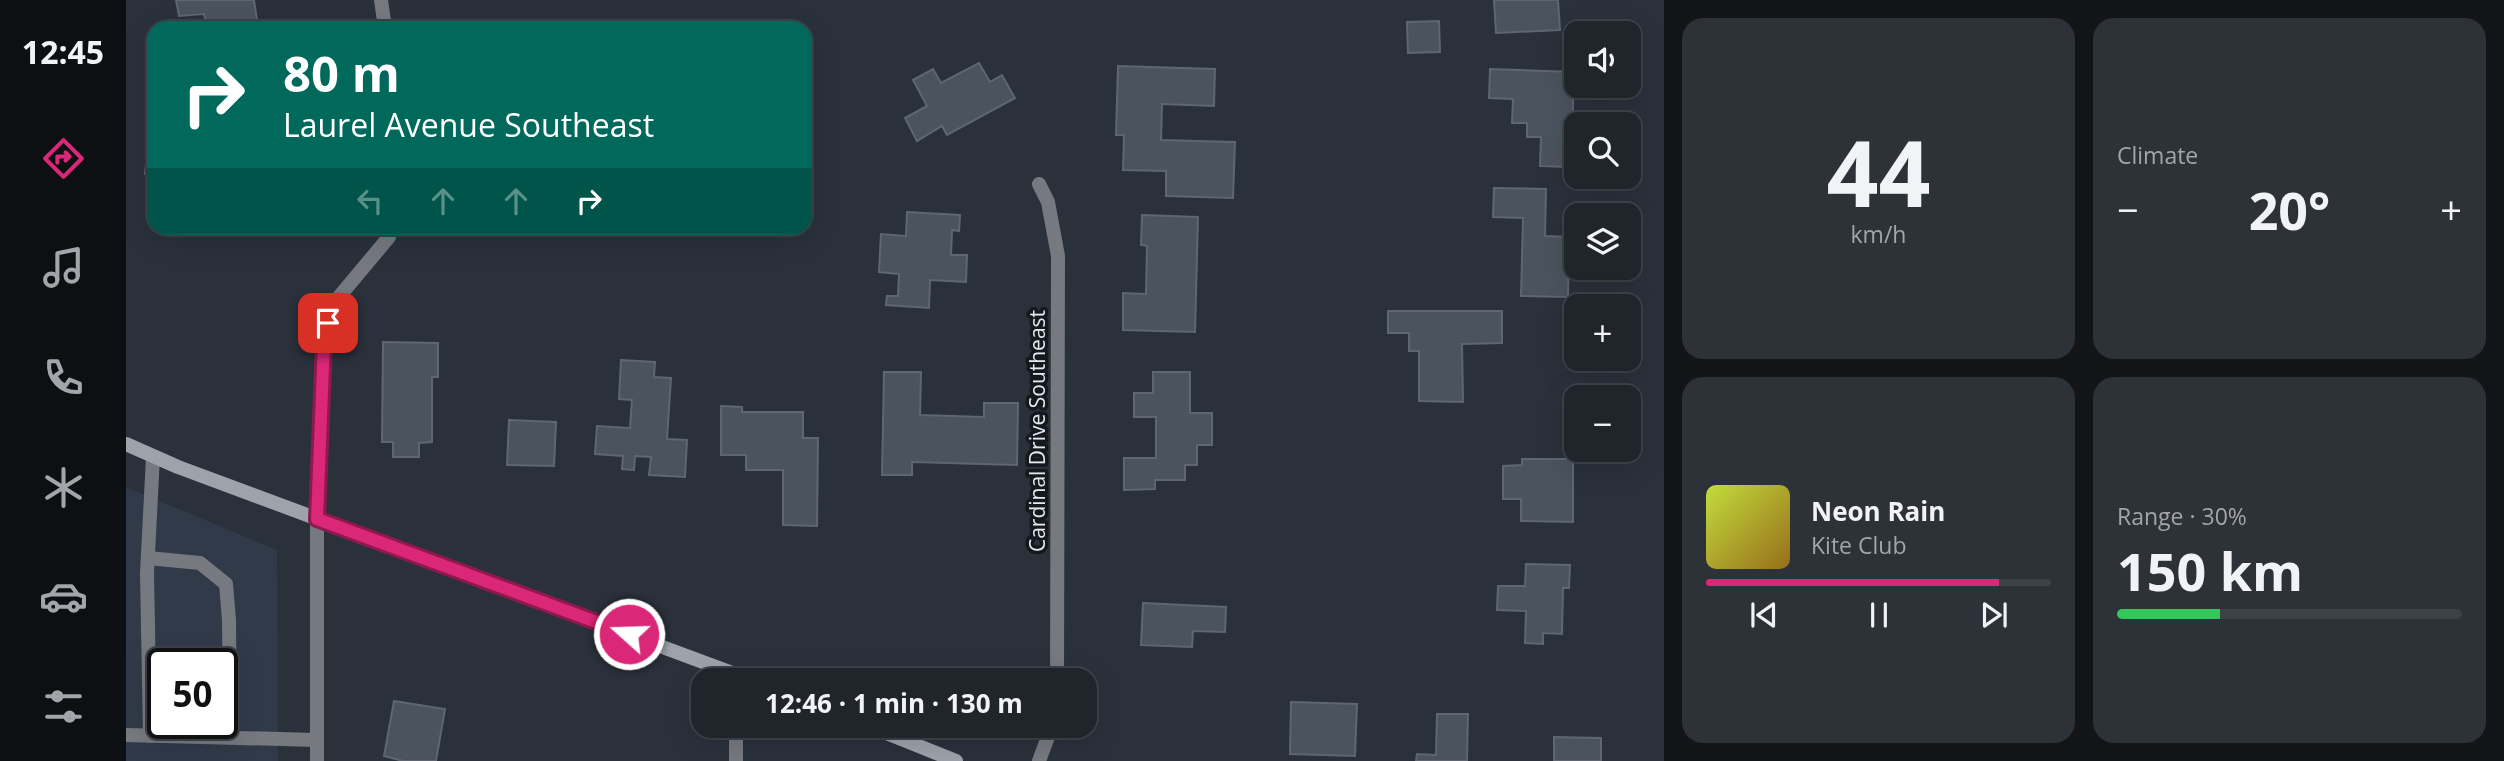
<!DOCTYPE html>
<meta charset="utf-8">
<style>
body{margin:0;font-family:"Open Sans",sans-serif;background:#2d3138;color:#f1f3f6;height:100vh;display:flex;flex-direction:column;font-size:26px;white-space:nowrap}
*{box-sizing:border-box;margin:0}
p{font-size:23px;color:#a2a5a9}
.icon{flex:none;width:38px;height:38px;fill:none;stroke:currentColor;stroke-width:2;stroke-linecap:round;stroke-linejoin:round}
.map{position:relative;flex:1;overflow:hidden}
.panel{display:flex;flex-direction:column;gap:18px;padding:18px;background:#121418;width:840px}
.panel>*{flex:none}
.top-card{position:absolute;left:21px;top:21px;width:665px;height:214px;border-radius:21px;box-shadow:0 7px 28px #0002,0 0 0 2px #3d4248;background:#00695c;color:#fff;overflow:hidden}
.controls{position:absolute;left:1438px;top:21px;display:grid;gap:14px}
.controls a{display:grid;place-items:center;width:77px;height:77px;border-radius:14px;background:#20252c;box-shadow:0 7px 28px #0002,0 0 0 2px #3d4248;font-size:35px}
.speed{position:absolute;left:21px;top:648px;display:flex;gap:14px;font-size:35px;font-weight:700;text-align:center}
.speed>*{display:grid;place-content:center;width:91px;height:91px;border-radius:50%;background:#20252c;box-shadow:0 7px 28px #0002,0 0 0 2px #3d4248;line-height:1}
.speed .limit{border:4px solid #111;border-radius:10px;background:#fff;color:#111}
.pin{position:absolute;display:grid;place-items:center;width:60px;height:60px;color:#fff;margin:-30px;border-radius:14px;box-shadow:0 4px 10px #0006}
.me{position:absolute;width:77px;margin:-38px;rotate:290deg;stroke-linejoin:round;filter:drop-shadow(0 0 5px #0008)}
.turn{display:flex;align-items:center;gap:24px;height:147px;padding:0 21px;font-size:32px}
.turn .icon{width:91px;height:91px;stroke-width:2.5}
.turn b{display:block;font-size:49px;line-height:60px}
.lanes{display:flex;align-items:center;height:66px;padding:0 21px;background:#0003;justify-content:center;gap:35px;direction:ltr}
.lanes .off{opacity:.35}
.big{font-size:52px;font-weight:700;line-height:1.1}
.panel .widget{flex:1;display:flex;flex-direction:column;justify-content:center;gap:10px;min-width:0;padding:0 24px;border-radius:21px;background:#2d3138}
.panel .dial{align-items:center;gap:0}
.dial b{font-size:91px;line-height:1}
.song{display:flex;align-items:center;gap:21px}
.cover{width:84px;height:84px;border-radius:10px;background:linear-gradient(135deg,hsl(70 70% 55%),hsl(40 70% 35%))}
.played{height:7px;border-radius:4px;background:linear-gradient(90deg,#db2777 85%,#3d4248 85%)}
.keys{display:flex;justify-content:space-around;direction:ltr}
.heat{display:flex;justify-content:space-between;align-items:center;font-size:38px;direction:ltr}
.charge{height:10px;border-radius:5px;background:linear-gradient(90deg,#34c759 30%,#3d4248 0)}
.panel .tiles{flex:1;display:grid;gap:18px;grid-template-columns:repeat(2,1fr)}
.trip{position:absolute;left:565px;top:668px;width:406px;height:70px;border-radius:21px;background:#20252c;box-shadow:0 7px 28px #0002,0 0 0 2px #3d4248;font-weight:700;line-height:70px;text-align:center}
main{display:flex;flex:1;min-height:0}
.menu{display:flex;flex-direction:column;width:126px;justify-content:space-around;align-items:center;background:#0d0f12;color:#a2a5a9}
.menu .icon{width:49px;height:49px}
.menu .selected{color:#db2777}
.menu b{font-size:32px;color:#f1f3f6}
.map>svg:first-child{display:block}
.built{fill:#303a49;fill-rule:evenodd}
.building{fill:#4b535e;stroke:#5f6672;stroke-width:2}
.lines{fill:none;stroke-linecap:round;stroke-linejoin:round}
.lane{stroke:#76797f;stroke-width:14}
.street{stroke:#76797f;stroke-width:14}
.secondary{stroke:#9da2ab;stroke-width:14}
.route-casing{stroke:#8e194d;stroke-width:18}
.route{stroke:#db2777;stroke-width:12}
.labels{text-anchor:middle;dominant-baseline:central;stroke-width:7;stroke-linejoin:round;paint-order:stroke}
.street-label{font-size:21px;fill:#e4e9f0;stroke:#15181d}
</style>
<main>
<nav class="menu">
<b>12:45</b>
<svg class="icon selected" aria-label="directions" viewBox="0 0 24 24"><path d="M12 3l9 9-9 9-9-9zM9 14v-3h6M13 9l2 2-2 2"/></svg>
<svg class="icon" aria-label="music" viewBox="0 0 24 24"><path d="M9 18V5l10-2v13"/><circle cx="6" cy="18" r="3"/><circle cx="16" cy="16" r="3"/></svg>
<svg class="icon" aria-label="phone" viewBox="0 0 24 24"><path d="M5 4h4l2 5-3 2q2 4 5 5l2-3 5 2v4C11 20 4 13 5 4z"/></svg>
<svg class="icon" aria-label="climate" viewBox="0 0 24 24"><path d="M12 3v18M4 7l16 10M4 17L20 7"/></svg>
<svg class="icon" aria-label="car" viewBox="0 0 24 24"><path d="M5 17H2v-5l4-1 3-4h7l3 4 3 1v5h-3M9 17h6M6 11h13"/><circle cx="7" cy="17" r="2"/><circle cx="17" cy="17" r="2"/></svg>
<svg class="icon" aria-label="filters" viewBox="0 0 24 24"><path d="M4 7h16M4 17h16"/><circle cx="9" cy="7" r="2"/><circle cx="15" cy="17" r="2"/></svg>
</nav>
<div class="map">
<svg width="1538" height="761" viewBox="0 0 1538 761">
<rect width="100%" height="100%" fill="#2a313b"/>
<path class="built" d="M0 487 151 550 152 761H0ZM37 663H96V723H37Z"/>
<g class="building">
<polygon points="50,0 128,0 132,27 81,28 78,14 53,16"/>
<polygon points="1368,0 1432,0 1434,30 1370,33"/>
<polygon points="1313,21 1314,52 1282,53 1281,22"/>
<polygon points="853,63 864,82 876,75 889,98 821,135 816,126 791,141 779,118 801,106 787,80 807,69 815,83"/>
<polygon points="992,66 1089,69 1088,106 1036,104 1035,140 1109,142 1107,198 1040,196 1040,171 997,170 998,135 990,135"/>
<polygon points="1364,69 1448,72 1445,167 1414,166 1415,137 1401,137 1401,123 1386,123 1387,99 1363,98"/>
<polygon points="22,143 28,143 28,175 19,174"/>
<polygon points="1368,188 1420,189 1419,236 1443,237 1442,297 1395,296 1397,218 1367,217"/>
<polygon points="781,212 834,215 833,231 826,230 825,255 841,255 840,282 804,280 803,308 760,305 761,296 772,296 773,274 753,272 755,234 780,236"/>
<polygon points="1016,215 1072,217 1069,332 997,330 997,293 1020,294 1021,246 1015,245"/>
<polygon points="1262,311 1376,311 1376,343 1336,344 1337,402 1293,401 1293,351 1283,351 1283,333 1262,333"/>
<polygon points="257,342 312,343 312,377 306,377 306,442 293,443 293,457 267,457 267,442 256,442"/>
<polygon points="495,360 529,362 528,377 545,378 541,439 561,440 559,477 523,475 525,457 509,456 508,470 496,469 497,456 469,454 471,426 504,428 506,400 493,399"/>
<polygon points="758,372 795,372 794,415 858,417 858,403 892,403 891,465 786,462 786,475 756,475"/>
<polygon points="1027,372 1064,372 1064,413 1086,413 1086,445 1071,445 1071,465 1059,465 1059,480 1029,480 1029,489 998,490 998,458 1030,458 1030,417 1008,417 1008,393 1027,393"/>
<polygon points="595,406 616,407 616,412 677,412 677,438 692,438 691,526 657,525 657,470 620,470 620,455 595,455"/>
<polygon points="383,420 430,422 428,466 381,465"/>
<polygon points="1396,459 1447,459 1447,522 1395,521 1395,499 1377,499 1377,466 1396,465"/>
<polygon points="1400,564 1444,565 1443,588 1437,588 1436,634 1417,633 1417,644 1399,643 1400,611 1371,610 1372,586 1399,586"/>
<polygon points="1017,603 1100,607 1099,632 1067,631 1066,647 1015,645"/>
<polygon points="268,701 319,709 310,761 277,761 258,756"/>
<polygon points="1165,702 1231,704 1229,756 1164,754"/>
<polygon points="1311,714 1342,714 1341,761 1290,761 1291,754 1310,755"/>
<polygon points="1428,737 1475,738 1475,761 1428,761"/>
</g>
<g class="lines">
<g class="lane">
<polyline points="22,558 74,563 100,584 103,620 104,737"/>
<polyline points="0,735 191,740"/>
<polyline points="24,736 21,573 27,457"/>
</g>
<g class="street">
<polyline points="255,0 259,28"/>
<polyline points="913,184 922,202 932,256 931,681"/>
<polyline points="191,761 191,519 198,342 207,304 263,237 265,228"/>
<polyline points="610,761 610,726"/>
<polyline points="913,761 926,726"/>
</g>
<g class="secondary">
<polyline points="0,444 52,467 628,681"/>
<polyline points="743,726 830,761"/>
</g>
</g>
<g class="lines">
<g class="route-casing">
<polyline id="route" points="202,323 198,342 191,519 503,634"/>
</g>
<use href="#route" class="route"/>
</g>
<g class="labels">
<g class="street-label">
<text transform="translate(911 431) rotate(-90)">Cardinal Drive Southeast</text>
</g>
</g>
</svg>
<div class="controls">
<a><svg class="icon" aria-label="sound" viewBox="0 0 24 24"><path d="M4 9h4l5-4v14l-5-4H4zM17 9q2 3 0 6"/></svg></a>
<a><svg class="icon" aria-label="search" viewBox="0 0 24 24"><circle cx="10" cy="10" r="6"/><path d="M15 15l6 6"/></svg></a>
<a><svg class="icon" aria-label="layers" viewBox="0 0 24 24"><path d="M12 4l9 5-9 5-9-5zM3 14l9 5 9-5"/></svg></a>
<a>+</a>
<a>−</a>
</div>
<div class="speed"><div class="limit">50</div></div>
<div class="pin" style="left:202px;top:323px;background:#d93025"><svg class="icon" aria-label="arrive" viewBox="0 0 24 24"><path d="M6 21V4h12l-3 4 3 4H6"/></svg></div>
<svg class="me" style="left:503px;top:634px" viewBox="-20 -20 40 40"><circle r="17" fill="#db2777" stroke="#fff" stroke-width="3"/><path d="M0-11L8 9 0 5-8 9z" fill="#fff"/></svg>
<div class="trip">12:46 · 1 min · 130 m</div>
<div class="top-card">
<div class="turn"><svg class="icon" aria-label="right" viewBox="0 0 24 24"><path d="M7 20v-9h11M14 6l5 5-5 5"/></svg><div><b>80 m</b>Laurel Avenue Southeast</div></div>
<div class="lanes"><svg class="icon off" aria-label="left" viewBox="0 0 24 24"><path d="M17 20v-9H6M10 6l-5 5 5 5"/></svg><svg class="icon off" aria-label="ahead" viewBox="0 0 24 24"><path d="M12 20V5M6 11l6-6 6 6"/></svg><svg class="icon off" aria-label="ahead" viewBox="0 0 24 24"><path d="M12 20V5M6 11l6-6 6 6"/></svg><svg class="icon" aria-label="right" viewBox="0 0 24 24"><path d="M7 20v-9h11M14 6l5 5-5 5"/></svg></div>
</div>
</div>
<section class="panel">
<div class="tiles">
<div class="widget dial"><b>44</b><p>km/h</p></div>
<div class="widget"><p>Climate</p>
<div class="heat"><a>−</a><b class="big">20°</b><a>+</a></div>
</div>
<div class="widget">
<div class="song"><i class="cover"></i><div><b>Neon Rain</b><p>Kite Club</p></div></div>
<div class="played"></div>
<div class="keys"><svg class="icon" aria-label="previous" viewBox="0 0 24 24"><path d="M18 5L8 12l10 7zM5 5v14"/></svg><svg class="icon" aria-label="pause" viewBox="0 0 24 24"><path d="M8 5v14M16 5v14"/></svg><svg class="icon" aria-label="next" viewBox="0 0 24 24"><path d="M6 5l10 7-10 7zM19 5v14"/></svg></div>
</div>
<div class="widget"><p>Range · 30%</p><b class="big">150 km</b><div class="charge"></div></div>
</div>
</section>
</main>
